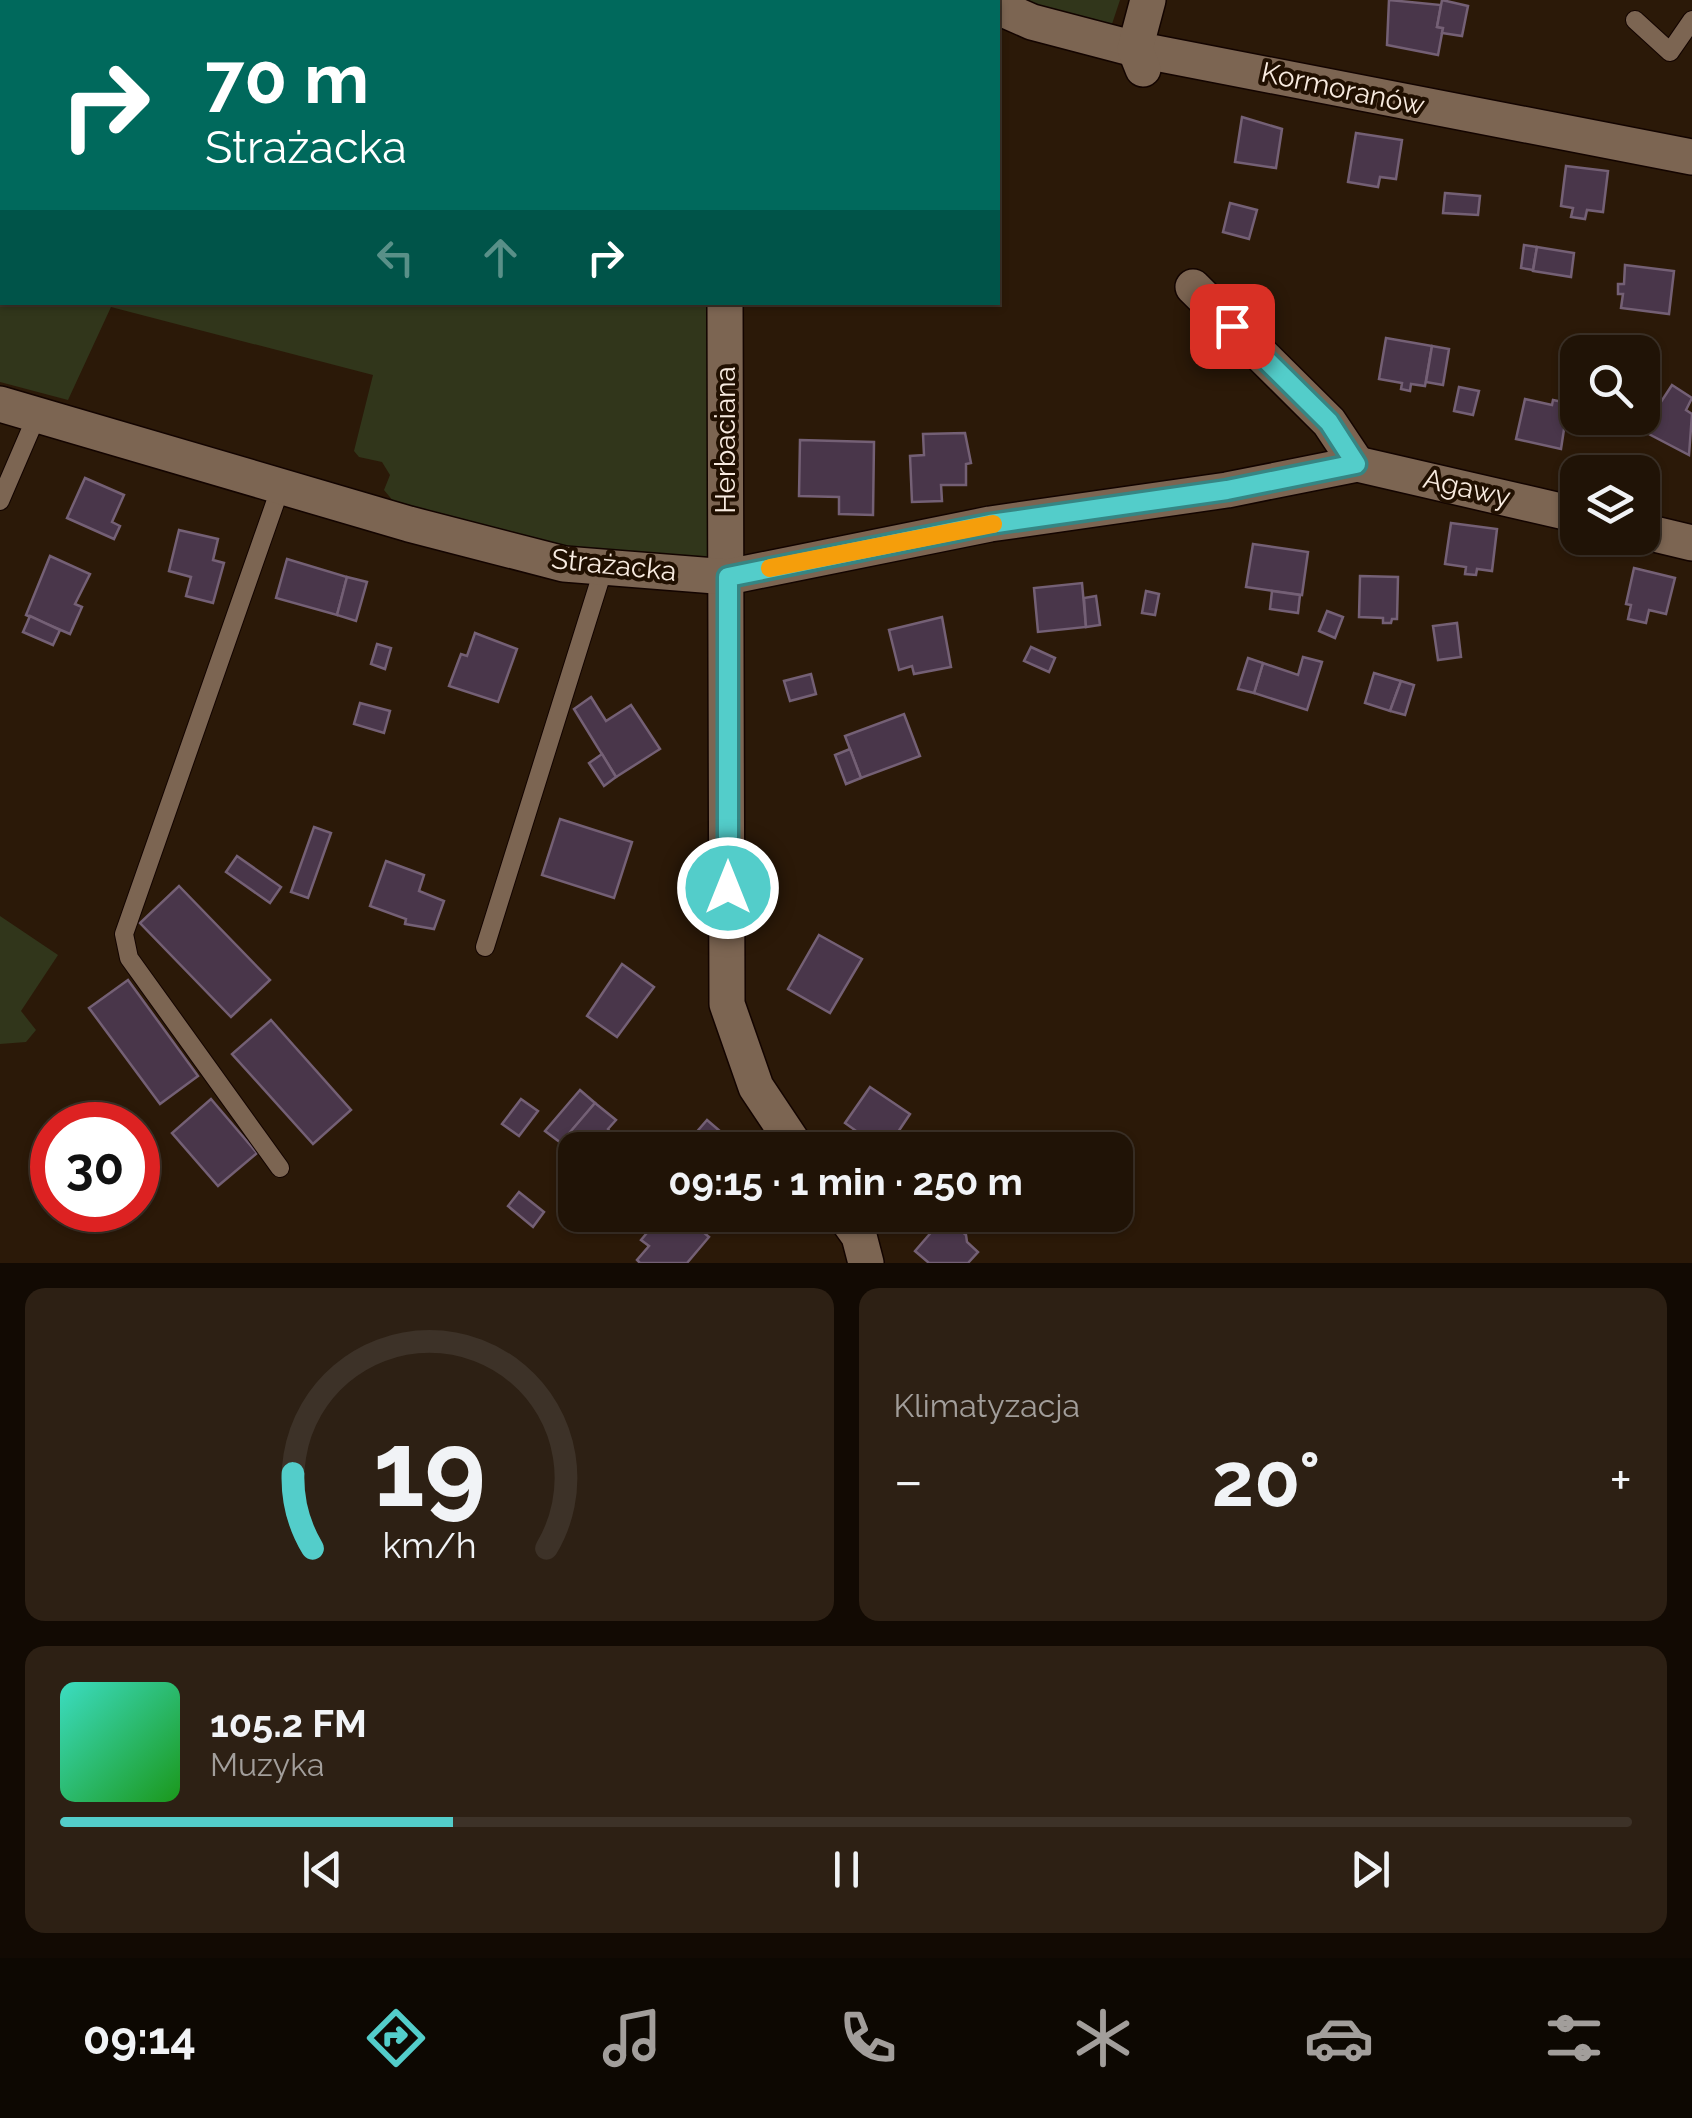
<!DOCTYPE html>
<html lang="pl">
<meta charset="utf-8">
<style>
body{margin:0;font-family:Raleway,sans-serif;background:#2d2014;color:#f1f3f6;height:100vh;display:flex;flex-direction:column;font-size:38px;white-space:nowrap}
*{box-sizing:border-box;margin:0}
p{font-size:32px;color:#a29e9b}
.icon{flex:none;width:55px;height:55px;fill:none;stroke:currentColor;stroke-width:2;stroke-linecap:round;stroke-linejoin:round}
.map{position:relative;height:1263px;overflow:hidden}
.drawer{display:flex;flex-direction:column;gap:25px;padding:25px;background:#120a03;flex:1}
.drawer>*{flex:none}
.guide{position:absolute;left:0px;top:0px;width:1000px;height:305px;box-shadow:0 2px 8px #0004,0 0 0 2px #3d3228;background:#00695c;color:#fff;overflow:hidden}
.buttons{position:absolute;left:1560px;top:335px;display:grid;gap:20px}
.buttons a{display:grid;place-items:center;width:100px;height:100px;border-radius:20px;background:#201306;box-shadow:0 2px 8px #0004,0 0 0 2px #3d3228;font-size:50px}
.speed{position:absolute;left:30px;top:1102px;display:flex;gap:20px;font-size:50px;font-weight:700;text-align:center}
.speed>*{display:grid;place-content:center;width:130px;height:130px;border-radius:50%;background:#201306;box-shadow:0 2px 8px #0004,0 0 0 2px #3d3228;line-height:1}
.speed .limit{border:15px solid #d22;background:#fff;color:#111}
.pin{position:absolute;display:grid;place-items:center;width:85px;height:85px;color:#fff;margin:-42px;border-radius:20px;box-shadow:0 5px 15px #0006}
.me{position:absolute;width:110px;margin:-55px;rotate:0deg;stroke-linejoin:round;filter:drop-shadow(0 0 8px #0008)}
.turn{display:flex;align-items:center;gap:35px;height:210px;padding:0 40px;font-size:45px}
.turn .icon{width:130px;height:130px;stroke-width:2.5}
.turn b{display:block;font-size:70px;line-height:85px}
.lanes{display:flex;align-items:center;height:95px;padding:0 40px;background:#0003;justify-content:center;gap:50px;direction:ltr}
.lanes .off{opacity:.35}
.big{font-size:75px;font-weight:700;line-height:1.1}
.drawer .tile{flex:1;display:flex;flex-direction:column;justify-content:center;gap:15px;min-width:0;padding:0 35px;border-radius:20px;background:#2d2014}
.drawer .dial{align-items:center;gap:0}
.dial svg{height:260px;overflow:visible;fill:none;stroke:#3d3228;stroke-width:7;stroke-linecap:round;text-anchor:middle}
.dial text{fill:#f1f3f6;stroke:none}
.song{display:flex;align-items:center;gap:30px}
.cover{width:120px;height:120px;border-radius:15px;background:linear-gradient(135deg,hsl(170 70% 55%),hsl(120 70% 35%))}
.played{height:10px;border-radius:5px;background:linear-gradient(90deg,#53cdca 25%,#3d3228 25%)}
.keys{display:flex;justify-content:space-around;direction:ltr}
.heat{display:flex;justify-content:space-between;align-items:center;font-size:55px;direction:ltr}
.drawer .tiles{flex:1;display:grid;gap:25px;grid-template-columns:1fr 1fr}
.tile:last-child{grid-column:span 2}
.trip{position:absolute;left:558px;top:1132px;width:575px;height:100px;border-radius:20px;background:#201306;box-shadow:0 2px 8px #0004,0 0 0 2px #3d3228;font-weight:700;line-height:100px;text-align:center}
.tab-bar{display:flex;height:160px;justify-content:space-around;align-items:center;background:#0d0802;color:#a29e9b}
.tab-bar .icon{width:70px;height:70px}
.tab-bar .on{color:#53cdca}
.tab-bar b{font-size:45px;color:#f1f3f6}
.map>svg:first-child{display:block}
.green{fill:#31361b}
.building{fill:#49364a;stroke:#746075;stroke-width:2.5}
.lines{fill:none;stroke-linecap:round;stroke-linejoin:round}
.service-casing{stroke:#130400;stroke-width:20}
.minor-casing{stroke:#130400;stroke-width:38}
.service{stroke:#7c6552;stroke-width:18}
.minor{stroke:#7c6552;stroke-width:35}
.route-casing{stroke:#368583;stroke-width:25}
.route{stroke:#53cdca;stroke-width:18}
.slow{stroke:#f59e0b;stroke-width:18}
.labels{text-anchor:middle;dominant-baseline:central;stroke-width:8;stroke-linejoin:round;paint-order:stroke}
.street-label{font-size:28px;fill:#f8ebe0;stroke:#211001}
</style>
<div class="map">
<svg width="1692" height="1263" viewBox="0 0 1692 1263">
<rect width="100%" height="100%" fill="#2b1908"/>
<g class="green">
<polygon points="0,0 752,0 2,2 2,302 739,303 729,564 515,541 394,502 384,490 390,475 382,462 359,457 354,451 373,375 111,307 68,400 0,382"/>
<polygon points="1000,0 1120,0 1112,24 1044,18"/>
<polygon points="0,916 58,955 21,1011 36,1030 26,1042 0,1044"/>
</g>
<g class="building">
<polygon points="1389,0 1441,5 1437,27 1443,28 1438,55 1387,45"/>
<polygon points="1442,0 1468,6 1462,36 1442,33 1443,28 1437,27"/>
<polygon points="1242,117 1282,129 1276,168 1235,162"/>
<polygon points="1356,133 1402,140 1396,179 1380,177 1378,187 1348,182"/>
<polygon points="1566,166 1608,171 1603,212 1587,210 1585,219 1571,217 1573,208 1561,206"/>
<polygon points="1445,193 1480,196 1478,215 1443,213"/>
<polygon points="1230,203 1257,210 1249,239 1223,232"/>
<polygon points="1524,245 1537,247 1533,270 1521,268"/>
<polygon points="1537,247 1574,253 1571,277 1533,271"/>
<polygon points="1625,265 1674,271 1669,314 1621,308 1623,294 1618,294 1618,284 1624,284"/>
<polygon points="1386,338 1432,346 1425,386 1411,384 1410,391 1401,389 1402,383 1379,379"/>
<polygon points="1432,346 1449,349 1443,385 1426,382"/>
<polygon points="1672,385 1692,398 1686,410 1692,414 1689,455 1643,431 1655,403 1659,405"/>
<polygon points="1459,387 1479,391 1473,415 1454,411"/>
<polygon points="1525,399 1552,405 1553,400 1568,403 1561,449 1516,439"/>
<polygon points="965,433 971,463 966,464 966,485 941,485 942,501 912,502 910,456 924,455 923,434"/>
<polygon points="800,440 874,442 873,515 839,514 839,497 799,496"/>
<polygon points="85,478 124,495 112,522 120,526 114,539 67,518"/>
<polygon points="1451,523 1497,529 1492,571 1477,569 1476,575 1465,574 1466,567 1445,564"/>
<polygon points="179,530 218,539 213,560 224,563 213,603 186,596 191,577 169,571"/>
<polygon points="1253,544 1308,552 1302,595 1246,587"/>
<polygon points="50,556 90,574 75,604 82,607 70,634 26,615"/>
<polygon points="287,559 347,577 337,615 276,598"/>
<polygon points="1634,568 1675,578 1666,614 1649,610 1646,623 1628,619 1631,605 1626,604"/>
<polygon points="1360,576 1398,577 1397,619 1392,619 1391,623 1383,623 1383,618 1359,617"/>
<polygon points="347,577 367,582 356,621 337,615"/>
<polygon points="1082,583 1086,627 1038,632 1034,588"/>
<polygon points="1146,591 1159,594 1155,615 1142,613"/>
<polygon points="1272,591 1300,595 1298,613 1270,609"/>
<polygon points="1096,596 1100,625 1086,627 1084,598"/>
<polygon points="1327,611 1343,617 1335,638 1319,631"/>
<polygon points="30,616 60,630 53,645 23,632"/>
<polygon points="942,617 951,667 914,674 912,666 899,670 889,630"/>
<polygon points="1457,623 1461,657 1438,660 1433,626"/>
<polygon points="475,633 517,649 498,702 449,686 461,654 467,656"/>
<polygon points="377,644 391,648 385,669 371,664"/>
<polygon points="1031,647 1055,658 1049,672 1024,661"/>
<polygon points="1303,657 1322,662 1307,710 1254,693 1263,663 1298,675"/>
<polygon points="1248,658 1263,663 1254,693 1238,689"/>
<polygon points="1374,673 1401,681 1390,711 1365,703"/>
<polygon points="811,674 816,694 790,701 784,681"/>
<polygon points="1401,681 1414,685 1405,715 1390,711"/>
<polygon points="591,697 606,721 631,705 660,749 616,777 574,709"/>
<polygon points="360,703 390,711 384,733 354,724"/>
<polygon points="904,714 920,756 861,778 845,736"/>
<polygon points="850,749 861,778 846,784 835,755"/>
<polygon points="602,754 616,777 604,786 589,763"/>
<polygon points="560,819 632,842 614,898 542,875"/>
<polygon points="314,827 331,833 308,898 291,892"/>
<polygon points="237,856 281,887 270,903 226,872"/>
<polygon points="386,861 424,875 419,891 444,901 434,929 405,924 406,919 370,906"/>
<polygon points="179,886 270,980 231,1017 140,923"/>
<polygon points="819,935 862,959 830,1013 788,989"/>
<polygon points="622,964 654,987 617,1037 587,1016"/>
<polygon points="128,980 198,1076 160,1104 89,1008"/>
<polygon points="271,1020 351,1110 313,1144 232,1054"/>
<polygon points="870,1087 910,1114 886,1150 871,1143 866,1150 854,1150 850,1147 859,1133 845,1123"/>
<polygon points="580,1090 595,1103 561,1143 545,1131"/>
<polygon points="211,1099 257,1153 218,1186 172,1133"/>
<polygon points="521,1099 538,1111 519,1136 502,1124"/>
<polygon points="595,1103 616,1120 608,1129 618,1143 613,1150 579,1150 565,1138"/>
<polygon points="707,1120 742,1150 681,1150"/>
<polygon points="519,1192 544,1212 533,1227 508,1206"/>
<polygon points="675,1215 683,1215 709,1237 687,1263 640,1263 637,1260 649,1246 641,1240 656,1222 663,1229"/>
<polygon points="941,1221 953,1231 960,1230 966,1235 967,1242 978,1252 968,1263 929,1263 915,1251"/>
</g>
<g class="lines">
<g class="service-casing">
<g id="service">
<polyline points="724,2 724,0"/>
<polyline points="1635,20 1670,52 1692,20"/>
<polyline points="0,501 37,415"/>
<polyline points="485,947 604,567"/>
<polyline points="280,1168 129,958 124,934 281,486"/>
</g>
</g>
<g class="minor-casing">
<g id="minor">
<polyline points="998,7 1032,22 1135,49 1692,157"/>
<polyline points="1143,69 1135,49 1148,0"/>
<polyline points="1193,287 1329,422 1357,464"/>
<polyline points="725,302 727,1004 756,1087 798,1150"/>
<polyline points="0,404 409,524 564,564 728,577 990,524 1227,490 1357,464 1578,515"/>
<polyline points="1642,531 1692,543"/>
<polyline points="844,1215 859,1236 866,1263"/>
</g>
</g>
<use href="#service" class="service"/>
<use href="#minor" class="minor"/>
</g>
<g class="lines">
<g class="route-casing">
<polyline id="route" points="728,888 728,577 990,524 1227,490 1356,464 1329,422 1232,326"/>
</g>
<use href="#route" class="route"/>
<polyline class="slow" points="770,568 993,524"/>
</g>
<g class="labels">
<g class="street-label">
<text transform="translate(1343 89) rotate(12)">Kormoranów</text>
<text transform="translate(725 440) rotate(-90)">Herbaciana</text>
<text transform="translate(1467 488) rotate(13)">Agawy</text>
<text transform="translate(614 565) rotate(6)">Strażacka</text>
</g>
</g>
</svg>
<div class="buttons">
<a><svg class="icon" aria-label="search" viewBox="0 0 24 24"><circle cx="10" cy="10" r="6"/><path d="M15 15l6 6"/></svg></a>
<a><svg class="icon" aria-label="layers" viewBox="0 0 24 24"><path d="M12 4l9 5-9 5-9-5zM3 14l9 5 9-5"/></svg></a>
</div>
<div class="speed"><div class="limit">30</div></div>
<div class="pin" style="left:1232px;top:326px;background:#d93025"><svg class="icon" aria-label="arrive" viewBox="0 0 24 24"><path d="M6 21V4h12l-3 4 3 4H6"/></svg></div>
<svg class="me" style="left:728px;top:888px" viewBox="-20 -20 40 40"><circle r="17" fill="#53cdca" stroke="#fff" stroke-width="3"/><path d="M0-11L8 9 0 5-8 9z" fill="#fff"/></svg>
<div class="trip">09:15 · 1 min · 250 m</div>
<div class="guide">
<div class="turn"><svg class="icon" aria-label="right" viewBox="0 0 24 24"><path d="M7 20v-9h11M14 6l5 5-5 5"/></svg><div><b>70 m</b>Strażacka</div></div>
<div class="lanes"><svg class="icon off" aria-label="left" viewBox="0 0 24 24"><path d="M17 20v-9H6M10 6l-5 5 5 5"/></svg><svg class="icon off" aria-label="ahead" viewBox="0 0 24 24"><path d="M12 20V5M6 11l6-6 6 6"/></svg><svg class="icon" aria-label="right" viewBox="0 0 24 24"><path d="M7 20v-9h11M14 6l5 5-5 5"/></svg></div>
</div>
</div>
<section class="drawer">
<div class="tiles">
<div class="tile dial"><svg viewBox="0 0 100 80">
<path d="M14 69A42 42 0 1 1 86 69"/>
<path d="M14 69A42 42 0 0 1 8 46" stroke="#53cdca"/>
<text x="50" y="56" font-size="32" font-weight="700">19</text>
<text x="50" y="72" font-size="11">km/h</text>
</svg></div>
<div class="tile"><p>Klimatyzacja</p>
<div class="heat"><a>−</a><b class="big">20°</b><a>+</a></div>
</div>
<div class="tile">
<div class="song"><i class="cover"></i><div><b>105.2 FM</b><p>Muzyka</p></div></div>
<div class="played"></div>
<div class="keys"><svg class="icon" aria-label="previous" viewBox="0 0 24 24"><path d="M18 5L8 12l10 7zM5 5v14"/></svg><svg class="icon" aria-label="pause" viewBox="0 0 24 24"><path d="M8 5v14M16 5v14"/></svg><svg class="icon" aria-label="next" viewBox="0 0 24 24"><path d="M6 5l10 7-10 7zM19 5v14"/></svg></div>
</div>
</div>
</section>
<nav class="tab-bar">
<b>09:14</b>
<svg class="icon on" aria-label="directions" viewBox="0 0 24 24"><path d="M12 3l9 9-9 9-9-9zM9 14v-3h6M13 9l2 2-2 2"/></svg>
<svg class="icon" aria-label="music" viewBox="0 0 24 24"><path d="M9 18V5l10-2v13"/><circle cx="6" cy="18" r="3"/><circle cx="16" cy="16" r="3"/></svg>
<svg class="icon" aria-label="phone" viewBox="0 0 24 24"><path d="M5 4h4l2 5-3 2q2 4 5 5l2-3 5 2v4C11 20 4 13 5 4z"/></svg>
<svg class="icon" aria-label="climate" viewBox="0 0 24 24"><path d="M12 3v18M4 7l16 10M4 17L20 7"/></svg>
<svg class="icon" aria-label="car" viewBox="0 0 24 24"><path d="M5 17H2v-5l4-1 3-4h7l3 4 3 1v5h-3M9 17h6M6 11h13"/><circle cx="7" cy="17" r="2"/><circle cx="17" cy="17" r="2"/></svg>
<svg class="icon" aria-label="filters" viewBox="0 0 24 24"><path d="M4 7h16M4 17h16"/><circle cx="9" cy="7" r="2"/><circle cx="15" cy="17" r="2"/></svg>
</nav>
